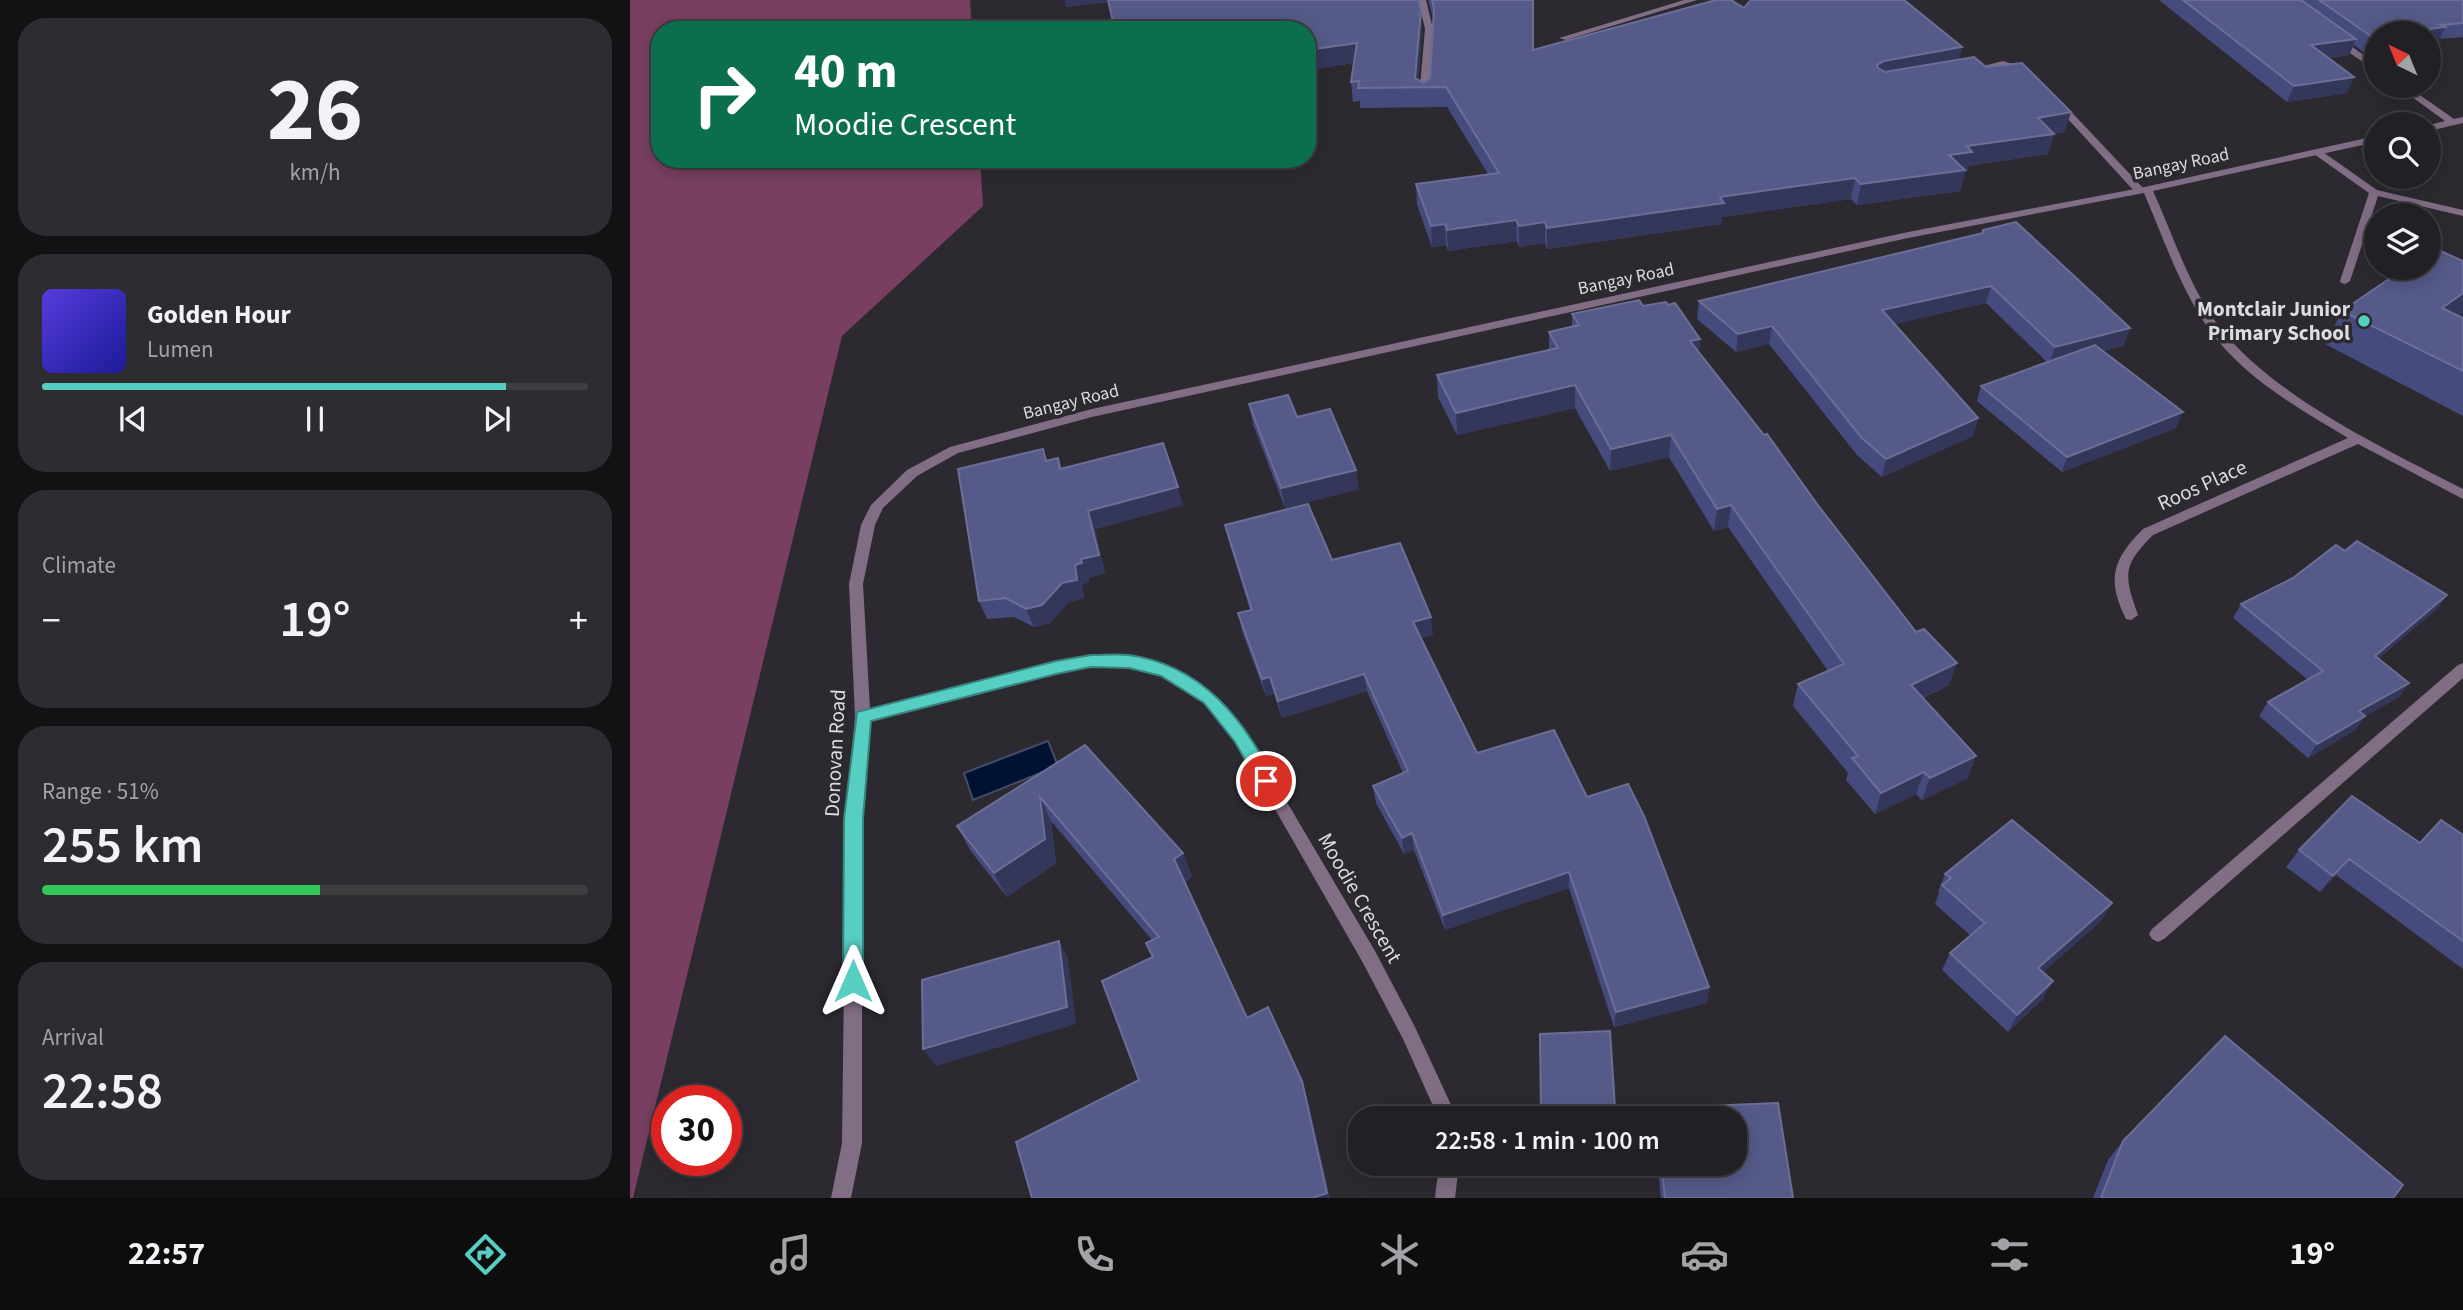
<!DOCTYPE html>
<meta charset="utf-8">
<style>
body{margin:0;font-family:"Source Sans 3",sans-serif;background:#2d2d31;color:#f1f3f6;height:100vh;display:flex;flex-direction:column;font-size:26px;white-space:nowrap}
*{box-sizing:border-box;margin:0}
p{font-size:23px;color:#a2a3a6}
.icon{flex:none;width:38px;height:38px;fill:none;stroke:currentColor;stroke-width:2;stroke-linecap:round;stroke-linejoin:round}
.map{position:relative;flex:1;overflow:hidden}
.panel{display:flex;flex-direction:column;gap:18px;padding:18px;background:#121214;width:630px}
.panel>*{flex:none}
.top-card{position:absolute;left:21px;top:21px;width:665px;height:147px;border-radius:28px;box-shadow:0 4px 18px #0003,0 0 0 2px #3e3e41;background:#0b6e4f;color:#fff;overflow:hidden}
.needle{width:46px;rotate:317deg}
.tools{position:absolute;left:1734px;top:21px;display:grid;gap:14px}
.tools a{display:grid;place-items:center;width:77px;height:77px;border-radius:50%;background:#212024;box-shadow:0 4px 18px #0003,0 0 0 2px #3e3e41;font-size:35px}
.speed{position:absolute;left:21px;top:1085px;display:flex;gap:14px;font-size:35px;font-weight:700;text-align:center}
.speed>*{display:grid;place-content:center;width:91px;height:91px;border-radius:50%;background:#212024;box-shadow:0 4px 18px #0003,0 0 0 2px #3e3e41;line-height:1}
.speed .limit{border:10px solid #d22;background:#fff;color:#111}
.pin{position:absolute;display:grid;place-items:center;width:60px;height:60px;color:#fff;margin:-30px;border:4px solid #fff;border-radius:50%;box-shadow:0 2px 7px #0007}
.me{position:absolute;width:77px;margin:-38px;rotate:0deg;stroke-linejoin:round;filter:drop-shadow(0 0 5px #0008)}
.turn{display:flex;align-items:center;gap:24px;height:147px;padding:0 28px;font-size:32px}
.turn .icon{width:91px;height:91px;stroke-width:2.5}
.turn b{display:block;font-size:49px;line-height:60px}
.big{font-size:52px;font-weight:600;line-height:1.1}
.panel .tile{flex:1;display:flex;flex-direction:column;justify-content:center;gap:10px;min-width:0;padding:0 24px;border-radius:28px;background:#2d2d31}
.panel .dial{align-items:center;gap:0}
.dial b{font-size:91px;line-height:1}
.song{display:flex;align-items:center;gap:21px}
.cover{width:84px;height:84px;border-radius:10px;background:linear-gradient(135deg,hsl(250 70% 55%),hsl(240 70% 35%))}
.played{height:7px;border-radius:4px;background:linear-gradient(90deg,#56cec2 85%,#3e3e41 85%)}
.keys{display:flex;justify-content:space-around;direction:ltr}
.heat{display:flex;justify-content:space-between;align-items:center;font-size:38px;direction:ltr}
.charge{height:10px;border-radius:5px;background:linear-gradient(90deg,#34c759 51%,#3e3e41 0)}
.trip{position:absolute;left:718px;top:1106px;width:399px;height:70px;border-radius:28px;background:#212024;box-shadow:0 4px 18px #0003,0 0 0 2px #3e3e41;font-weight:600;line-height:70px;text-align:center}
.dock{display:flex;height:112px;justify-content:space-around;align-items:center;background:#0d0d0e;color:#a2a3a6}
.dock .icon{width:49px;height:49px}
.dock .current{color:#56cec2}
.dock b{font-size:32px;color:#f1f3f6}
main{display:flex;flex:1;min-height:0}
.map>svg:first-child{display:block}
.forest{fill:#783f61}
.water{fill:#001232;stroke:#424e66;stroke-width:2}
.lines{fill:none;stroke-linecap:round;stroke-linejoin:round}
.service{fill:#816d84;fill-rule:evenodd}
.minor{fill:#816d84;fill-rule:evenodd}
.wall{fill:#454b7d}
.shaded-wall{fill:#34375a}
.building{fill:#565a88;stroke:#6b6e96;stroke-width:2}
.route{fill:#56cec2;stroke:#38867e;stroke-width:2}
.poi-dot{fill:#56cec2;stroke:#2c2a30;stroke-width:2.5}
.labels{text-anchor:middle;dominant-baseline:central;stroke-width:7;stroke-linejoin:round;paint-order:stroke}
.far-street-label{font-size:18px;fill:#dcdbdf;stroke:#2c2a30}
.poi-label{font-size:21px;font-weight:bold;fill:#dcdbdf;stroke:#2c2a30;text-anchor:end}
.street-label{font-size:21px;fill:#dcdbdf;stroke:#2c2a30}
</style>
<main>
<section class="panel">
<div class="tile dial"><b>26</b><p>km/h</p></div>
<div class="tile">
<div class="song"><i class="cover"></i><div><b>Golden Hour</b><p>Lumen</p></div></div>
<div class="played"></div>
<div class="keys"><svg class="icon" aria-label="previous" viewBox="0 0 24 24"><path d="M18 5L8 12l10 7zM5 5v14"/></svg><svg class="icon" aria-label="pause" viewBox="0 0 24 24"><path d="M8 5v14M16 5v14"/></svg><svg class="icon" aria-label="next" viewBox="0 0 24 24"><path d="M6 5l10 7-10 7zM19 5v14"/></svg></div>
</div>
<div class="tile"><p>Climate</p>
<div class="heat"><a>−</a><b class="big">19°</b><a>+</a></div>
</div>
<div class="tile"><p>Range · 51%</p><b class="big">255 km</b><div class="charge"></div></div>
<div class="tile"><p>Arrival</p><b class="big">22:58</b></div>
</section>
<div class="map">
<svg width="1833" height="1198" viewBox="0 0 1833 1198">
<rect width="100%" height="100%" fill="#2c2a30"/>
<polygon class="forest" points="0,0 340,0 342,30 30,30 30,159 350,159 353,206 212,336 3,1198 0,1198"/>
<polygon class="water" points="418,741 428,766 343,800 334,773"/>
<g class="lines">
<g class="service">
<polygon points="1373,61 1398,69 1394,72 1373,67 1346,72 1342,69"/>
<polygon points="1425,101 1431,101 1514,189 1514,193 1506,193 1425,105"/>
<polygon points="1684,150 1690,150 1747,190 1833,210 1833,216 1748,196 1720,281 1715,284 1711,283 1710,281 1739,193 1684,154"/>
<polygon points="1833,663 1833,678 1534,939 1528,942 1522,939 1519,934 1522,929 1828,665"/>
</g>
<g class="minor">
<polygon points="788,0 796,0 803,29 799,98 794,101 789,98 795,29"/>
<polygon points="1054,0 1067,0 936,40 929,38"/>
<polygon points="1704,38 1710,38 1746,64 1746,71 1704,42"/>
<polygon points="1767,86 1777,86 1824,119 1833,117 1833,123 1799,131 1799,125 1815,121"/>
<path d="M1746 136V142L1523 191C1543 235 1559 286 1588 325 1643 397 1754 448 1833 489V499L1728 444 1523 535C1492 566 1494 575 1508 615L1501 620 1496 619C1476 579 1483 559 1513 529L1718 438C1667 408 1610 375 1576 325 1549 285 1533 237 1514 193L1278 238 462 417 328 453 287 476 253 508 245 525 233 584 240 709 426 661 461 655H499L536 665 585 695 616 733 745 951 785 1027 822 1107 823 1118H805L804 1108 773 1039 733 963 606 741 575 703 531 675 499 667H461L426 673 240 721 232 819V1143L221 1198H201L212 1143 216 819 225 717 219 584 231 525 241 505 277 470 320 447 462 409 1278 232 1510 188Z"/>
<polygon points="809,1164 829,1164 825,1198 805,1198"/>
</g>
</g>
<g class="wall">
<polygon points="435,0 791,10 792,29 788,80 794,83 800,78 804,21 798,0 903,0 903,50 1114,8 1332,47 1329,60 1435,132 1424,134 1418,154 1338,166 1337,172 1335,172 1330,191 1227,205 1221,199 1092,217 1091,224 917,249 915,243 889,247 887,241 818,251 816,245 802,247 787,205 786,184 858,174 817,107 730,108 730,101 723,102 721,82 724,63 677,70 677,30 478,2 436,7"/>
<polygon points="1529,0 1833,0 1833,37 1809,39 1808,43 1735,53 1724,45 1719,55 1698,58 1717,93 1657,102"/>
<polygon points="1353,230 1500,328 1493,346 1473,351 1546,428 1432,472 1347,401 1351,386 1417,362 1356,303 1265,324 1348,418 1343,436 1252,477 1227,455 1139,344 1106,352 1067,319 1069,301 1352,234"/>
<polygon points="1833,261 1833,313 1829,316 1833,318 1833,416 1695,344 1712,311"/>
<polygon points="1013,306 1070,339 1069,352 1187,504 1319,685 1293,698 1338,778 1292,800 1286,794 1245,814 1216,780 1218,773 1163,706 1168,684 1198,671 1098,527 1084,531 1039,457 980,471 945,408 827,435 808,397 807,375 919,350 919,332 942,327 942,314"/>
<polygon points="619,404 667,417 729,489 655,508 623,424"/>
<polygon points="413,449 417,460 428,458 432,469 553,505 465,529 475,573 458,578 459,582 452,584 454,598 439,602 420,623 404,627 384,617 357,619 349,601"/>
<polygon points="595,525 702,560 803,635 790,638 847,753 957,797 1079,987 1077,1003 984,1027 939,888 815,930 784,850 774,854 746,803 743,786 773,773 737,691 652,718 644,694 636,696 612,631 608,613 620,610 599,542"/>
<polygon points="1715,551 1817,595 1807,609 1748,659 1779,683 1769,697 1735,716 1725,730 1678,758 1629,716 1638,702 1677,679 1603,618 1611,604"/>
<polygon points="455,745 553,853 562,876 555,882 617,1018 672,1081 678,1102 700,1198 402,1198 509,1080 522,957 522,940 421,821 426,863 377,897 340,850 327,826"/>
<polygon points="1833,835 1833,969 1706,875 1690,892 1656,867 1669,850 1790,843"/>
<polygon points="1315,874 1482,903 1471,921 1413,972 1413,999 1378,1032 1312,970 1320,953 1340,935 1305,904 1309,893 1308,892"/>
<polygon points="910,1034 985,1108 984,1118 911,1118"/>
<polygon points="1148,1103 1163,1198 1031,1198 1027,1164 1104,1164 1104,1118 1024,1118 1026,1108"/>
<polygon points="1493,1141 1763,1198 1463,1198 1478,1160"/>
</g>
<g class="shaded-wall">
<polygon points="435,0 477,0 478,2 436,7"/>
<polygon points="791,10 792,29 787,87 785,78"/>
<polygon points="1815,27 1808,43 1799,44 1799,33 1770,33"/>
<polygon points="1746,36 1746,51 1735,53 1742,37"/>
<polygon points="1726,39 1719,55 1675,61 1681,45"/>
<polygon points="727,43 729,62 677,70 677,50"/>
<polygon points="1332,47 1327,67 1244,85 1247,65 1254,61"/>
<polygon points="1724,77 1717,93 1657,102 1664,86"/>
<polygon points="1441,112 1435,132 1424,134 1418,154 1338,166 1337,172 1335,172 1330,191 1227,205 1231,184 1319,155 1337,146 1408,118"/>
<polygon points="1225,178 1221,199 1092,217 1091,224 917,249 917,228 1090,197"/>
<polygon points="886,220 887,241 818,251 817,230"/>
<polygon points="915,222 915,243 889,247 889,226"/>
<polygon points="815,224 816,245 802,247 801,226"/>
<polygon points="1361,286 1356,303 1249,328 1252,310"/>
<polygon points="1833,293 1833,313 1793,341 1812,308"/>
<polygon points="1142,326 1139,344 1106,352 1108,334"/>
<polygon points="1500,328 1493,346 1419,365 1425,347"/>
<polygon points="1070,339 1068,360 1060,341"/>
<polygon points="945,385 945,408 827,435 826,413"/>
<polygon points="1553,412 1546,428 1432,472 1437,457"/>
<polygon points="1348,418 1343,436 1252,477 1256,459"/>
<polygon points="1041,435 1039,457 980,471 981,449"/>
<polygon points="726,470 729,489 655,508 651,488"/>
<polygon points="548,487 553,505 465,529 475,573 458,578 459,582 452,584 454,598 439,602 420,623 404,627 396,609 432,583 445,565 451,559 458,511"/>
<polygon points="1101,505 1098,527 1084,531 1087,509"/>
<polygon points="1817,595 1807,609 1735,670 1745,656"/>
<polygon points="801,617 803,635 785,639 783,622"/>
<polygon points="1327,663 1319,685 1274,706 1281,685"/>
<polygon points="734,674 737,691 652,718 648,701"/>
<polygon points="640,677 644,694 636,696 632,679"/>
<polygon points="1779,683 1769,697 1719,725 1729,711"/>
<polygon points="1735,716 1725,730 1678,758 1687,744"/>
<polygon points="1346,756 1338,778 1292,800 1300,778"/>
<polygon points="1294,772 1286,794 1245,814 1251,793"/>
<polygon points="410,797 421,821 426,863 377,897 364,873"/>
<polygon points="782,833 784,850 774,854 772,838"/>
<polygon points="553,853 562,876 553,883 544,859"/>
<polygon points="1719,859 1706,875 1690,892 1703,876"/>
<polygon points="939,872 939,888 815,930 813,915"/>
<polygon points="1482,903 1471,921 1399,985 1408,968"/>
<polygon points="429,941 438,958 446,1024 306,1066 293,1049"/>
<polygon points="1423,981 1413,999 1378,1032 1387,1015"/>
<polygon points="1079,987 1077,1003 984,1027 986,1012"/>
<polygon points="672,1081 678,1102 700,1198 682,1198"/>
</g>
<g class="building">
<polygon points="478,0 789,0 791,10 785,78 794,83 800,78 804,9 802,0 903,0 903,50 1086,0 1101,0 1114,8 1121,0 1274,0 1332,47 1254,61 1247,65 1248,68 1255,72 1344,57 1356,67 1392,63 1441,112 1408,118 1424,134 1337,146 1342,152 1319,155 1335,170 1231,184 1225,178 1090,197 1094,203 917,228 915,222 889,226 886,220 817,230 815,224 801,226 786,184 869,173 816,87 728,88 729,81 721,82 727,43 677,50 677,30 485,30"/>
<polygon points="1553,0 1671,0 1726,39 1681,45 1724,77 1664,86"/>
<polygon points="1689,0 1833,0 1833,23 1811,25 1815,27 1770,33 1746,33 1746,36 1742,37"/>
<polygon points="1386,222 1500,328 1425,347 1361,286 1252,310 1348,418 1256,459 1231,437 1142,326 1108,334 1069,301 1353,233 1353,230"/>
<polygon points="1804,248 1833,261 1833,293 1812,308 1833,318 1833,371 1712,311 1775,268 1799,268 1799,251"/>
<polygon points="1009,300 1013,306 1036,302 1038,305 1045,303 1070,339 1060,341 1134,435 1137,434 1187,504 1286,632 1294,629 1327,663 1281,685 1346,756 1300,778 1294,772 1251,793 1222,758 1228,756 1168,684 1214,664 1101,505 1087,509 1041,435 981,449 945,385 826,413 807,375 928,348 919,332 949,325 942,314"/>
<polygon points="1465,345 1553,412 1437,457 1351,386"/>
<polygon points="658,395 667,417 700,409 726,470 651,488 619,404"/>
<polygon points="533,443 548,487 458,511 469,555 451,559 452,563 445,565 447,580 432,583 412,605 396,609 376,598 349,601 328,469 413,449 416,461 428,458 430,469"/>
<polygon points="678,504 702,560 770,543 801,617 783,622 847,753 924,730 957,797 998,784 1014,816 1079,987 986,1012 939,872 813,915 782,833 772,838 743,786 778,771 734,674 648,701 640,677 632,679 608,613 622,610 595,525"/>
<polygon points="1727,541 1817,595 1745,656 1779,683 1729,711 1735,716 1687,744 1638,702 1693,671 1611,604 1663,578 1706,545 1715,551"/>
<polygon points="455,745 553,853 544,859 617,1018 638,1007 672,1081 697,1193 682,1198 402,1198 386,1142 509,1080 472,981 523,957 516,943 529,937 410,797 415,839 364,873 327,826"/>
<polygon points="1722,796 1790,843 1811,820 1833,835 1833,941 1719,859 1703,876 1669,850"/>
<polygon points="1382,820 1482,903 1408,968 1423,981 1387,1015 1320,953 1355,923 1312,885 1321,878 1315,874"/>
<polygon points="429,941 437,1007 293,1049 292,980"/>
<polygon points="980,1031 985,1108 911,1109 910,1034"/>
<polygon points="1595,1036 1773,1185 1763,1198 1471,1198 1493,1141"/>
<polygon points="1148,1103 1163,1198 1035,1198 1031,1164 1104,1164 1104,1118 1027,1118 1026,1108"/>
</g>
<path class="route" d="M461 655C474 655 487 654 499 655 572 665 614 719 645 781L643 786 636 788 630 786 605 742 574 703 531 676 499 668 461 667 426 674 241 721 233 819V981L230 988 223 991 216 988 213 981 214 819 227 712 426 661Z"/>
<circle class="poi-dot" cx="1734" cy="321" r="7"/>
<g class="labels">
<g class="far-street-label">
<text transform="translate(1551 164) rotate(-12)">Bangay Road</text>
<text transform="translate(996 279) rotate(-12)">Bangay Road</text>
<text transform="translate(441 402) rotate(-14)">Bangay Road</text>
</g>
<g class="poi-label">
<text x="1720" y="309">Montclair Junior<tspan x="1720" dy="24">Primary School</tspan></text>
</g>
<g class="street-label">
<text transform="translate(1572 485) rotate(-24)">Roos Place</text>
<text transform="translate(205 753) rotate(-87)">Donovan Road</text>
<text transform="translate(730 898) rotate(60)">Moodie Crescent</text>
</g>
</g>
</svg>
<div class="tools">
<a><svg class="needle" viewBox="-14 -14 28 28"><path d="M0-13l5 13h-10z" fill="#e53935"/><path d="M0 13l5-13h-10z" fill="#a2a3a6"/></svg></a>
<a><svg class="icon" aria-label="search" viewBox="0 0 24 24"><circle cx="10" cy="10" r="6"/><path d="M15 15l6 6"/></svg></a>
<a><svg class="icon" aria-label="layers" viewBox="0 0 24 24"><path d="M12 4l9 5-9 5-9-5zM3 14l9 5 9-5"/></svg></a>
</div>
<div class="speed"><div class="limit">30</div></div>
<div class="pin" style="left:636px;top:781px;background:#d93025"><svg class="icon" aria-label="arrive" viewBox="0 0 24 24"><path d="M6 21V4h12l-3 4 3 4H6"/></svg></div>
<svg class="me" style="left:223px;top:981px" viewBox="-20 -20 40 40"><path d="M0-17L14 15 0 8-14 15z" fill="#56cec2" stroke="#fff" stroke-width="4"/></svg>
<div class="trip">22:58 · 1 min · 100 m</div>
<div class="top-card">
<div class="turn"><svg class="icon" aria-label="right" viewBox="0 0 24 24"><path d="M7 20v-9h11M14 6l5 5-5 5"/></svg><div><b>40 m</b>Moodie Crescent</div></div>
</div>
</div>
</main>
<nav class="dock">
<b>22:57</b>
<svg class="icon current" aria-label="directions" viewBox="0 0 24 24"><path d="M12 3l9 9-9 9-9-9zM9 14v-3h6M13 9l2 2-2 2"/></svg>
<svg class="icon" aria-label="music" viewBox="0 0 24 24"><path d="M9 18V5l10-2v13"/><circle cx="6" cy="18" r="3"/><circle cx="16" cy="16" r="3"/></svg>
<svg class="icon" aria-label="phone" viewBox="0 0 24 24"><path d="M5 4h4l2 5-3 2q2 4 5 5l2-3 5 2v4C11 20 4 13 5 4z"/></svg>
<svg class="icon" aria-label="climate" viewBox="0 0 24 24"><path d="M12 3v18M4 7l16 10M4 17L20 7"/></svg>
<svg class="icon" aria-label="car" viewBox="0 0 24 24"><path d="M5 17H2v-5l4-1 3-4h7l3 4 3 1v5h-3M9 17h6M6 11h13"/><circle cx="7" cy="17" r="2"/><circle cx="17" cy="17" r="2"/></svg>
<svg class="icon" aria-label="filters" viewBox="0 0 24 24"><path d="M4 7h16M4 17h16"/><circle cx="9" cy="7" r="2"/><circle cx="15" cy="17" r="2"/></svg>
<b>19°</b>
</nav>
